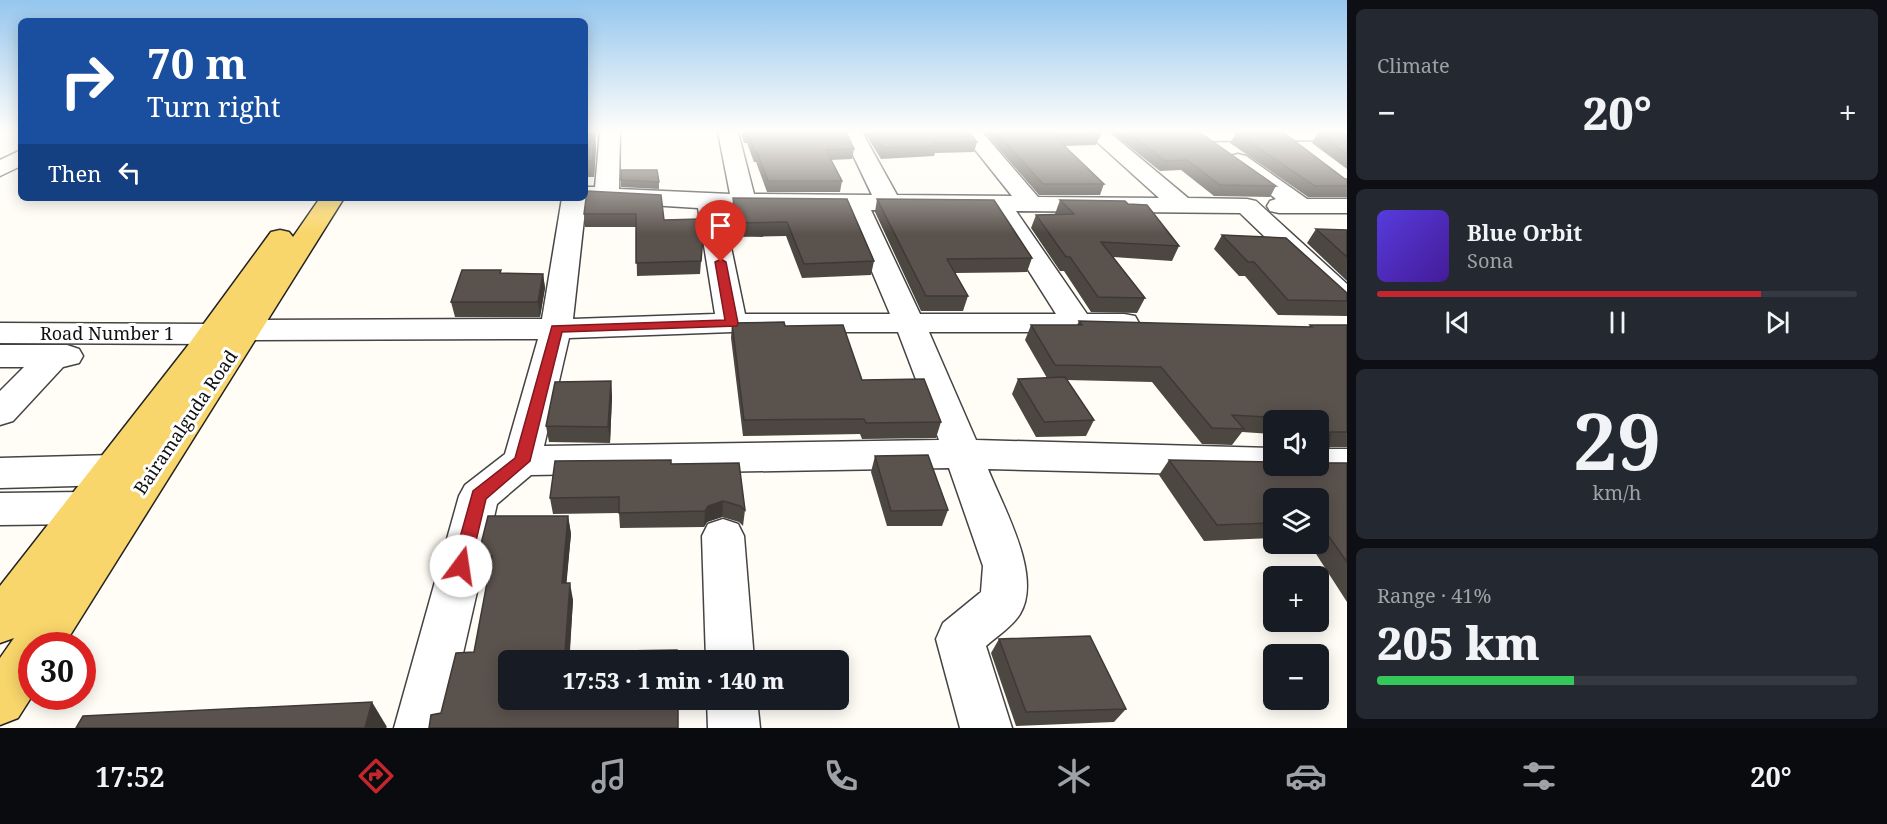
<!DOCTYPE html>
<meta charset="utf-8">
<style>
body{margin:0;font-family:"Noto Serif",serif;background:#242831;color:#f1f3f6;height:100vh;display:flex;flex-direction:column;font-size:22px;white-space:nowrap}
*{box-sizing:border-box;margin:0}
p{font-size:20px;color:#9ea1a6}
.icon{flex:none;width:33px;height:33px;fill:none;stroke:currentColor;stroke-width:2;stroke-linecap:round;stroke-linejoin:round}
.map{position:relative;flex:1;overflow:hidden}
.side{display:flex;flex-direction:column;gap:9px;padding:9px;background:#0d0f14;width:540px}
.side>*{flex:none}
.banner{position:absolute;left:18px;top:18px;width:570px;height:183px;border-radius:9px;box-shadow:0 3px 15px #0003;background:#1a4fa0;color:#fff;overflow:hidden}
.buttons{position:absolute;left:1263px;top:410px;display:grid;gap:12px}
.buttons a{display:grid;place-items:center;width:66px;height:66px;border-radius:9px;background:#171b24;box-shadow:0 3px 15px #0003;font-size:30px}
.speed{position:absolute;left:18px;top:632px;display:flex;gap:12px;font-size:30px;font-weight:700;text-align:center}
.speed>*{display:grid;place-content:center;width:78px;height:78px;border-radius:50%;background:#171b24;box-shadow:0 3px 15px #0003;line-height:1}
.speed .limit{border:9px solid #d22;background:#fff;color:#111}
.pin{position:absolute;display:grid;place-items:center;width:51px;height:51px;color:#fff;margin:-62px -26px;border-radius:50% 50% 50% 0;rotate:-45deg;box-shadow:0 0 6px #0007}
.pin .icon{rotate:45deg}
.me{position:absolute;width:66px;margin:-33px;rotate:14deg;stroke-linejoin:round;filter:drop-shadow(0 0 4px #0008)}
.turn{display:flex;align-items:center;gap:21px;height:126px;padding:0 30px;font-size:27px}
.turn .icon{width:78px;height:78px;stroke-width:2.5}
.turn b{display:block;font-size:42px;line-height:51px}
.then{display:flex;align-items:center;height:57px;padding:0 30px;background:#0003;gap:12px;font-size:22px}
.big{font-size:45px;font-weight:800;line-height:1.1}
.side .card{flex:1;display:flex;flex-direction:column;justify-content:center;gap:9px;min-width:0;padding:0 21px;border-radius:9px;background:#242831}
.side .dial{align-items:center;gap:0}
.dial b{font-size:78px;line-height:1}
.song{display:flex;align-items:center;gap:18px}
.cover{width:72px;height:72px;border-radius:9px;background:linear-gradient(135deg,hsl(250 70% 55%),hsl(260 70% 35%))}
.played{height:6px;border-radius:3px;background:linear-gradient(90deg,#c4262e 80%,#363941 80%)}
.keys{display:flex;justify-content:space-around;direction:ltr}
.heat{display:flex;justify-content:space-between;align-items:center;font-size:33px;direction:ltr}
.charge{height:9px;border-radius:4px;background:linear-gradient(90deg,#34c759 41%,#363941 0)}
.trip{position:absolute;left:498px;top:650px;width:351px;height:60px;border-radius:9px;background:#171b24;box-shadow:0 3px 15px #0003;font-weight:800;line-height:60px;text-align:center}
.tabs{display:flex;height:96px;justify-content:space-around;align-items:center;background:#090b0e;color:#9ea1a6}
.tabs .icon{width:42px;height:42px}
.tabs .selected{color:#c4262e}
.tabs b{font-size:27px;color:#f1f3f6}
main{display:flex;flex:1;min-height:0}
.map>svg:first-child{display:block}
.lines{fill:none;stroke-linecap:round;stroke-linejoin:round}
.minor-casing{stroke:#444;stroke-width:3}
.major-casing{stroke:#222;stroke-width:3}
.minor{fill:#fff;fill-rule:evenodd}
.major{fill:#f9d66b;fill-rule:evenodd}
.wall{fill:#4d4742}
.shaded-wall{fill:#3f3936}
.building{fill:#5a524d;stroke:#3f3936;stroke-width:1.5}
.route{fill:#c4262e;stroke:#7f191e;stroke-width:1.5}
.labels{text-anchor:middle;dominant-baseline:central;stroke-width:6;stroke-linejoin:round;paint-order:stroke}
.street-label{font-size:18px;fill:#111;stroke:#fff}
</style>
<main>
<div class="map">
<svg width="1347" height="728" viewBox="0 0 1347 728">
<rect width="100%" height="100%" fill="#fffdf5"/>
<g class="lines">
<g class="minor-casing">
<g id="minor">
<path d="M600 132H620L619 189 730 194 718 132H738L754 194 872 195 842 132H862L897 195 1012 196 961 132H982L1038 197 1159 198 1086 132H1109L1188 198 1247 199 1256 201 1347 284V309L1337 306 1240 213 1016 211 1087 314H1124L1135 316 1139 323 1135 330 1124 332H929L976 440 1274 448V465H1291L1287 472 1274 476 988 469C1003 507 1043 576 1020 614 1013 626 996 637 986 646L1012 728H960L936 639 943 623 981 592 983 566 949 468 531 475 497 504 446 728H394L459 496 465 485 505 454 538 339 247 340 236 337 231 330 236 323 247 320 542 319 562 198H585V187H595ZM586 201 698 208 715 314 573 319ZM723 209 846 210 890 314H745ZM871 210 991 211 1056 314H920ZM732 332H898L939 440 544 446 569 338Z"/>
<polygon points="1194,132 1347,132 1347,140 1202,141 1195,139 1191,135"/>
<polygon points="21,150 21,166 0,176 0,160"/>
<polygon points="1238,154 1246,156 1307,199 1347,199 1347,213 1279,213 1270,211 1267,206 1270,201 1276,199 1227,161 1230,156"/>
<polygon points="0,323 213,324 224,327 229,334 224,341 213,344 0,343"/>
<polygon points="0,345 67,345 79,349 83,356 79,363 63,367 13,421 0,425 0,391 24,367 0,367"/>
<polygon points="1318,449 1347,449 1347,477 1318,477 1305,473 1300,465 1318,465"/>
<polygon points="113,455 127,460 132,470 127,480 113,485 0,488 0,458"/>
<polygon points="84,492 98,496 104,508 98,520 84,524 0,525 0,493"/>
<polygon points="723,519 738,524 744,536 754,660 706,660 702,536 708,524"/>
<polygon points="707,699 757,699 760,728 708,728"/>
</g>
</g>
<g class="major-casing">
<polygon id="major" points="320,198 344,198 64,645 32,645 32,696 18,718 0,725 0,658 14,638 0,643 0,586 186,348 271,232 280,230 289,232 293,237"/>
</g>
<use href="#minor" class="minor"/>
<use href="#major" class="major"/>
</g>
<g class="wall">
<polygon points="585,132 593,132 596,148 594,177 585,177"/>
<polygon points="741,132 846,132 854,149 852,159 831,160 842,181 840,192 767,192 756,162 754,162 747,143 744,143"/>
<polygon points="864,132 969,132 977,142 974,152 935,153 934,156 881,159"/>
<polygon points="984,132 1098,132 1101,134 1096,145 1065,146 1104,184 1100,195 1039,195"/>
<polygon points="1111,132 1199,132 1276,186 1270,197 1214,196 1181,170 1160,171"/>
<polygon points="1347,132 1347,169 1312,143 1318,133"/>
<polygon points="1236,133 1347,179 1347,197 1308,197 1230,143"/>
<polygon points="621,180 659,182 659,189 621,187"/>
<polygon points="587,191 664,220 703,237 700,274 637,276 636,227 585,227 584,214"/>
<polygon points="733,198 874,261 871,275 802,278 786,236 737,237 732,211"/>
<polygon points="877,199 1032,258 1027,272 955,273 968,296 963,311 921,311 875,212"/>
<polygon points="1060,200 1179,246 1172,261 1113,257 1145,298 1137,313 1091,312 1064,271 1060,271 1031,228 1036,215 1056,214 1055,214"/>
<polygon points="1316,229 1347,230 1347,281 1307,243"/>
<polygon points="1222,235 1347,293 1347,316 1278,315 1245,276 1239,276 1214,249"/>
<polygon points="501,270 501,273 543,274 545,288 540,317 455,317 451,302"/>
<polygon points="1079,321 1309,327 1310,325 1347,325 1347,447 1329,447 1318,460 1318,420 1274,420 1274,434 1242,432 1232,445 1202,444 1152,382 1067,380 1094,420 1086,436 1036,437 1012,394 1018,379 1047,378 1025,340 1031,325 1077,325"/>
<polygon points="732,323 785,326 862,380 941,422 936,438 862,439 860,434 743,436 731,338"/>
<polygon points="611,381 612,397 610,443 549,442 546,426"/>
<polygon points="875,456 948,510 942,526 887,526 871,472"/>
<polygon points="1169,460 1347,463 1347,602 1309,543 1318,543 1318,498 1274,498 1274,538 1204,541 1159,475"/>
<polygon points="739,463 745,510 743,526 739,522 722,517 707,522 704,527 620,528 619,513 553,514 550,498 671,464"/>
<polygon points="568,516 571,534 566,583 573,600 570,651 441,713 474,652 489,573 484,573 478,556"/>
<polygon points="999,639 1126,709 1114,722 1016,726 991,653"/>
</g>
<g class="shaded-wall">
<polygon points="595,133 596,148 594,177 592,161"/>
<polygon points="543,274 545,288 540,317 538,302"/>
<polygon points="611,381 612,397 610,443 608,427"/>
<polygon points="723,501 722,517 707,522 704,527 705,511 708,506"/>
<polygon points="568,516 571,534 565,600 562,583"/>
<polygon points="570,583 573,600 569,660 565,652"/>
<polygon points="372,702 387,727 386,728 365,728"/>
</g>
<g class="building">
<polygon points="585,132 591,132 591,133 595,133 592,161 585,161"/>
<polygon points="745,132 846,132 854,149 826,150 842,181 768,181 757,152 755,152 748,132"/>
<polygon points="873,132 969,132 977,142 934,143 936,146 883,148"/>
<polygon points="996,132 1098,132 1101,134 1054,136 1104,184 1043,184"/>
<polygon points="1128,132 1199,132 1276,186 1220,185 1187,160 1165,161"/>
<polygon points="1347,132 1347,154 1318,133"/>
<polygon points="1236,133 1284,133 1345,179 1347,179 1347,186 1315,186"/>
<polygon points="621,170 657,170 659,182 621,180"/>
<polygon points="587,191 661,195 664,220 700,219 703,237 701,261 636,263 636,214 584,214"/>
<polygon points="733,198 847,199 874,261 804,264 787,222 738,223"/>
<polygon points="877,199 994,200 1032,258 947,259 968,296 926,296"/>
<polygon points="1060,200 1125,201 1128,204 1147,205 1179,246 1101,242 1145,298 1098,297 1070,257 1066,257 1036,215 1074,214"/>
<polygon points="1316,229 1347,230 1347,257"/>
<polygon points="1222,235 1286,238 1347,293 1347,301 1288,300 1254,262 1248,262"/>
<polygon points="462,270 501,270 500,273 543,274 538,302 451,302"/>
<polygon points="1079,321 1312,327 1310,325 1347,325 1347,432 1330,432 1329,447 1327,447 1318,436 1318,420 1232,415 1244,429 1212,428 1161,367 1055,365 1031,325 1082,325"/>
<polygon points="784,322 785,326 843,325 862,380 924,379 941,422 866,423 864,419 744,420 732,323"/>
<polygon points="1065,377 1094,420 1044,422 1018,379"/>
<polygon points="611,381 608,427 546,426 555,382"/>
<polygon points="928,455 948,510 891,511 875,456"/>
<polygon points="671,460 671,464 739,463 745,510 740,506 723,501 708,506 705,511 619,513 619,497 550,498 555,461"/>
<polygon points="1169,460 1274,462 1274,465 1318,465 1318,463 1347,463 1347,562 1318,521 1318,498 1274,498 1274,523 1217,525"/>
<polygon points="488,516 568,516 562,583 570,583 565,652 677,650 677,660 508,660 508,699 678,699 678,728 429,728 431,715 441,713 456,653 474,652 492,556 478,556"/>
<polygon points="1090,636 1126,709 1026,712 999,639"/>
<polygon points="372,702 365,728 76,728 83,716"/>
</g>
<linearGradient id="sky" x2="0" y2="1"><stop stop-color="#95c6ee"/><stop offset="0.56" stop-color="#fffefa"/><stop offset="1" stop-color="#fffefa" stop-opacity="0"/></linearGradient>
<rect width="1347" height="234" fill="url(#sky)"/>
<polygon class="route" points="721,259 726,262 738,323 737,326 562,332 530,461 486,499 470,566 467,571 461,573 455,571 452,566 473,491 515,458 552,326 725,320 715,262"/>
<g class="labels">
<g class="street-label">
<text x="107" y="333">Road Number 1</text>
<text transform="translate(185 422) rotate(-56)">Bairamalguda Road</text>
</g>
</g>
</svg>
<div class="buttons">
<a><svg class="icon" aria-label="sound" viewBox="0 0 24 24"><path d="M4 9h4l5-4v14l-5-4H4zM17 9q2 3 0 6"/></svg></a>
<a><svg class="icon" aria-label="layers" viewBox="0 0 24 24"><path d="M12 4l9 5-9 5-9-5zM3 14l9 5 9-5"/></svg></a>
<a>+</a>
<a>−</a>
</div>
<div class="speed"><div class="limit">30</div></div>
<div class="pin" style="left:721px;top:262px;background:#d93025"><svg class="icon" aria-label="arrive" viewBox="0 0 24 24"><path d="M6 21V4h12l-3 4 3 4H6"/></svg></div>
<svg class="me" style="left:461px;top:566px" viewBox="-20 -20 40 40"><circle r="19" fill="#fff"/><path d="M0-13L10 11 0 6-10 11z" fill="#c4262e"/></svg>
<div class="trip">17:53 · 1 min · 140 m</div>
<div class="banner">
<div class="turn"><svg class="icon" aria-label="right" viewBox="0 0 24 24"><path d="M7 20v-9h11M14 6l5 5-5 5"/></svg><div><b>70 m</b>Turn right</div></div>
<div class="then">Then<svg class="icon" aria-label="left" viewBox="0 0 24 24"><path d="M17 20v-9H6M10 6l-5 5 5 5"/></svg></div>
</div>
</div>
<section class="side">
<div class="card"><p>Climate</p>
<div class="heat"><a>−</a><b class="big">20°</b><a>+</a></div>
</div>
<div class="card">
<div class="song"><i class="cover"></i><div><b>Blue Orbit</b><p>Sona</p></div></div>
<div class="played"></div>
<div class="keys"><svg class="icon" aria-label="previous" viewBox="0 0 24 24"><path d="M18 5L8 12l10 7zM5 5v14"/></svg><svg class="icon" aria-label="pause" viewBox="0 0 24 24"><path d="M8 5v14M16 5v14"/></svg><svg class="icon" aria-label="next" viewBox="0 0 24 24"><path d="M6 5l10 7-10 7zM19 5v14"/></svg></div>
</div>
<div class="card dial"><b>29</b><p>km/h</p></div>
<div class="card"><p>Range · 41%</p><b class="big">205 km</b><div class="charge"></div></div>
</section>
</main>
<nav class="tabs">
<b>17:52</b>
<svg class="icon selected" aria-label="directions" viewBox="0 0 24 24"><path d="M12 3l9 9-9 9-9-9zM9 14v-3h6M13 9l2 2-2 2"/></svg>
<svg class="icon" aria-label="music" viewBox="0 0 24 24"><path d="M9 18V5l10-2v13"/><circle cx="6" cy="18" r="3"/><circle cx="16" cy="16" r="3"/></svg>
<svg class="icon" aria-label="phone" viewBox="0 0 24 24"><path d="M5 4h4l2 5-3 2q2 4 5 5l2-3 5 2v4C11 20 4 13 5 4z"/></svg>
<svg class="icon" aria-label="climate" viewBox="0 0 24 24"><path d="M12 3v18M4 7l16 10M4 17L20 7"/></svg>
<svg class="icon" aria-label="car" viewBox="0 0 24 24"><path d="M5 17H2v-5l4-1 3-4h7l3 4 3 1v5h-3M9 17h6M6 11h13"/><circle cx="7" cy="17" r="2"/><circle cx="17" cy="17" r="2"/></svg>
<svg class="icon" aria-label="filters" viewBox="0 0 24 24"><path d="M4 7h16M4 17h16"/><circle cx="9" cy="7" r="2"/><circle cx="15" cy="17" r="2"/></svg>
<b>20°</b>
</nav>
